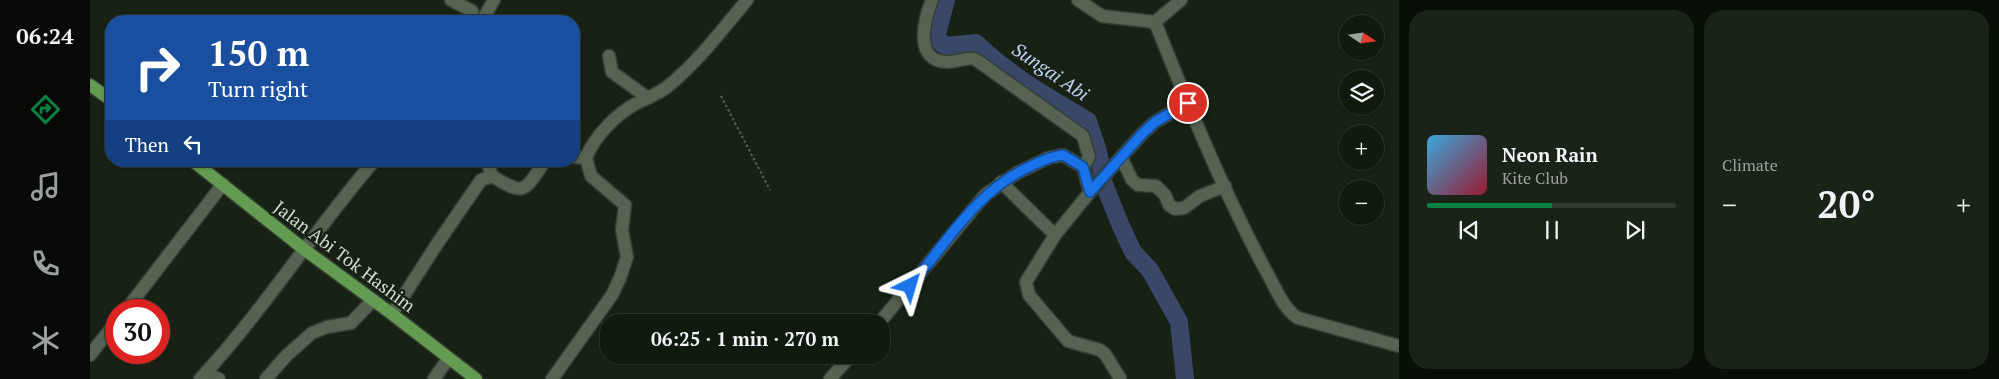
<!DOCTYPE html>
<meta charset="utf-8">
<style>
body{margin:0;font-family:"PT Serif",serif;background:#1a2318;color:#f1f3f6;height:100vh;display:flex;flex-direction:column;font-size:19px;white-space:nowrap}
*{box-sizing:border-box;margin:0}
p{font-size:16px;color:#9ca19e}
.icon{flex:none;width:28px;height:28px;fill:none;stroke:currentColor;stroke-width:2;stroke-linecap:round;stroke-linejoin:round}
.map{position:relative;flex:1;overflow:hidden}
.side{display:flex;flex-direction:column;gap:10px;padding:10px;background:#090e08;width:600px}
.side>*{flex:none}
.hud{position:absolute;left:15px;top:15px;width:475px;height:152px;border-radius:20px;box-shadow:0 1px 4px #0004,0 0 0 1px #30382f;background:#1a4fa0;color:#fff;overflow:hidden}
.needle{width:32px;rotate:103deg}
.tools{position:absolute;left:1249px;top:15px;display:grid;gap:10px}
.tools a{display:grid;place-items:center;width:45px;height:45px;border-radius:50%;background:#111a0f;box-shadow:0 1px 4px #0004,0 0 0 1px #30382f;font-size:25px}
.speed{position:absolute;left:15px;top:299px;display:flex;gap:10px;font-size:25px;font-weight:700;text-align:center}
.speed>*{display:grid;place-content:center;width:65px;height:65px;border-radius:50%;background:#111a0f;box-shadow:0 1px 4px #0004,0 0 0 1px #30382f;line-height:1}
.speed .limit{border:8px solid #d22;background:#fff;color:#111}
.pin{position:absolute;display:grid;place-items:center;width:42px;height:42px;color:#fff;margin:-21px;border:2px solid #fff;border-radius:50%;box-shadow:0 1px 5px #0007}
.me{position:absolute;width:55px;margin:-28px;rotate:40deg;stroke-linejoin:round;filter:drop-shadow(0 0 4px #0008)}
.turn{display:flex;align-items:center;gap:18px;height:105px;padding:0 20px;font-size:22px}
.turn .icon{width:65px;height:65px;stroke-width:2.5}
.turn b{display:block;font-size:35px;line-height:42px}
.then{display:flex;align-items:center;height:48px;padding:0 20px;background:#0003;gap:10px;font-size:19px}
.big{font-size:38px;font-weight:700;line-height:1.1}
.side .card{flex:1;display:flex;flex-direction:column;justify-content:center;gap:8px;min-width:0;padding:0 18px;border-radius:20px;background:#1a2318}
.song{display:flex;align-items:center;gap:15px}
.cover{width:60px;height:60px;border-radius:8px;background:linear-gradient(135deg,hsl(200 70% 55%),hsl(350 70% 35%))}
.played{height:5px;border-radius:2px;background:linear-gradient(90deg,#0b8043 50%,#30382f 50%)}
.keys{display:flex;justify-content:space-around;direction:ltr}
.heat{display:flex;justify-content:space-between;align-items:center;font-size:28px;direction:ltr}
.side .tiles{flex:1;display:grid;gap:10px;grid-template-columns:repeat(2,1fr)}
.trip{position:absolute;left:510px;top:314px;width:290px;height:50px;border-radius:20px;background:#111a0f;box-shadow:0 1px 4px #0004,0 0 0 1px #30382f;font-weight:700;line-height:50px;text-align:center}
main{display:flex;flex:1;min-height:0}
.tab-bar{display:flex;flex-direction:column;width:90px;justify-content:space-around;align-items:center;background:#070a06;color:#9ca19e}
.tab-bar .icon{width:35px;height:35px}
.tab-bar .active{color:#0b8043}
.tab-bar b{font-size:22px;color:#f1f3f6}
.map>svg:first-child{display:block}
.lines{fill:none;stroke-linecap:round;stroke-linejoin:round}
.river{stroke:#394769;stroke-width:18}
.minor-casing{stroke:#353d33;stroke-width:15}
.major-casing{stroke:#353d33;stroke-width:15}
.path{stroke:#566053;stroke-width:2;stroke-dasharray:2.5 2.5;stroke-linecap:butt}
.minor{stroke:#566353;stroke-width:12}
.major{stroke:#639b50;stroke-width:12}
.route-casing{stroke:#114b97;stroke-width:12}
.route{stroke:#1a73e8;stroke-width:9}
.labels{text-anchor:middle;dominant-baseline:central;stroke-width:5;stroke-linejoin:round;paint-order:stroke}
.street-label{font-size:18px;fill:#d3dad0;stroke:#172214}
.water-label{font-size:19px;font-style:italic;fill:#c1d0f5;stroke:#172214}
</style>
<main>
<nav class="tab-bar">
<b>06:24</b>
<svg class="icon active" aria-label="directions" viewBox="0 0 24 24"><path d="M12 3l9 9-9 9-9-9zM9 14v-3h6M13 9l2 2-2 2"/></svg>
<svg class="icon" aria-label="music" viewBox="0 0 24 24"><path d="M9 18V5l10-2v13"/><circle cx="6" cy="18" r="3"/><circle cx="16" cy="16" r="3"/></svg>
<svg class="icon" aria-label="phone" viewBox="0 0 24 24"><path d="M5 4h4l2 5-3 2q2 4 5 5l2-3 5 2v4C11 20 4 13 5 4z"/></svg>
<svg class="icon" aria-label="climate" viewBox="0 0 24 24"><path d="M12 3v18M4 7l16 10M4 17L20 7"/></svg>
</nav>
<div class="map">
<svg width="1309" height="379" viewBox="0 0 1309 379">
<rect width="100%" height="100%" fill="#172214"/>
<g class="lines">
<path class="river" d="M856 0 846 38 855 46 886 43C920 76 958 97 998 121L1008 151 1014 184 1030 224 1043 252 1060 270 1089 322 1095 379"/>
<g class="minor-casing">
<g id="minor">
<polyline points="361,0 382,11 381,21"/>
<path d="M842 0C834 20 823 62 858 62 867 62 876 57 885 59L993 136 999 157 993 167"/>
<polyline points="988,0 1012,16 1065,22 1091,0"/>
<polyline points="394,17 404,0"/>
<path d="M1065 22C1099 107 1133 191 1176 271 1185 286 1193 309 1208 318L1309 346"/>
<polyline points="519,56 522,72 558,98"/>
<polyline points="1031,157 1042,180 1048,185 1066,186 1075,195 1079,205 1085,209 1094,208 1110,196 1135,186"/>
<path d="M496 158C504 137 526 114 547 103 557 98 568 94 577 87 608 62 632 30 657 0"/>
<polyline points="397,161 402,176"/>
<polyline points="911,182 965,235"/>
<polyline points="1000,192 1052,134 1065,122 1098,103"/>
<polyline points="36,310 133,184"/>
<path d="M302 314 347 244 391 180 402 176C436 197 434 191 455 161"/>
<polyline points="790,322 895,195 927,173 958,158 973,155 993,167 1000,192 965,235 936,282 939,295 978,341 1010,350 1015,354 1030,378"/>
<polyline points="0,355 26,322"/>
<polyline points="116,373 129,379"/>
<path d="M110 379C173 311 223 232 284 161"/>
<polyline points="176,379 196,356 222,333 237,327 261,323 283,300"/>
<polyline points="344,379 358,359"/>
<polyline points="462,379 522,295 530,278 537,257 532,230 535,205 501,176 496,158 484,157"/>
<polyline points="740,379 761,355"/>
</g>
</g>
<g class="major-casing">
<g id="major">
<polyline points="0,85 21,100"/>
<polyline points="103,161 215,250 302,314 386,379"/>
</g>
</g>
<polyline class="path" points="631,96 680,190"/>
<use href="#minor" class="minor"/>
<use href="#major" class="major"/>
</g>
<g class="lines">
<g class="route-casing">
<path id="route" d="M820 286C858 241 886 191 941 166 951 161 962 156 973 155L993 167 1000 192 1052 134 1065 122 1098 103"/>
</g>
<use href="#route" class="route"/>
</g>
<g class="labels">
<g class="street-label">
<text transform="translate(255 256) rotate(37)">Jalan Abi Tok Hashim</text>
</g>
<g class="water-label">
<text transform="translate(961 71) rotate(34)">Sungai Abi</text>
</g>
</g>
</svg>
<div class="tools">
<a><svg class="needle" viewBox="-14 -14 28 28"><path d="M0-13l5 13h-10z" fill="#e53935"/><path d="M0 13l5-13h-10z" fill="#9ca19e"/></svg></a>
<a><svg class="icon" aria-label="layers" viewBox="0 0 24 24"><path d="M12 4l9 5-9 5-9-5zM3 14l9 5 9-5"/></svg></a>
<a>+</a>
<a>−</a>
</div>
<div class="speed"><div class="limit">30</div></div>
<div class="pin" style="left:1098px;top:103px;background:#d93025"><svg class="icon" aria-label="arrive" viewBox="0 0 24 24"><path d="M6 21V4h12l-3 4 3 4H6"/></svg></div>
<svg class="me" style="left:820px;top:286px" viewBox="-20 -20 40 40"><path d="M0-17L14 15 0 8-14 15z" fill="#1a73e8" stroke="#fff" stroke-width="4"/></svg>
<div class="trip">06:25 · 1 min · 270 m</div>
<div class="hud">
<div class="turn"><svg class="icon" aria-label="right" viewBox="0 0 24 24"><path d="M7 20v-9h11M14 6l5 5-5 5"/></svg><div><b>150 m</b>Turn right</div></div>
<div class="then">Then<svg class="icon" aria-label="left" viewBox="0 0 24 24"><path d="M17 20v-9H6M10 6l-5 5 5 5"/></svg></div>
</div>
</div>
<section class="side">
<div class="tiles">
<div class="card">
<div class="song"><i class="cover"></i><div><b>Neon Rain</b><p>Kite Club</p></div></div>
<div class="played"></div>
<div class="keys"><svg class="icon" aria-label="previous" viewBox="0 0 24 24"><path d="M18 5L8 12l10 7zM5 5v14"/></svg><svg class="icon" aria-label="pause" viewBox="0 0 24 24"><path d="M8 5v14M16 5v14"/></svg><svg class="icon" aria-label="next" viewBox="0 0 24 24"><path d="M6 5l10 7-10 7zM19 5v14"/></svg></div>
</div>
<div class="card"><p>Climate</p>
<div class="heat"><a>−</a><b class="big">20°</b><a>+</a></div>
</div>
</div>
</section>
</main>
